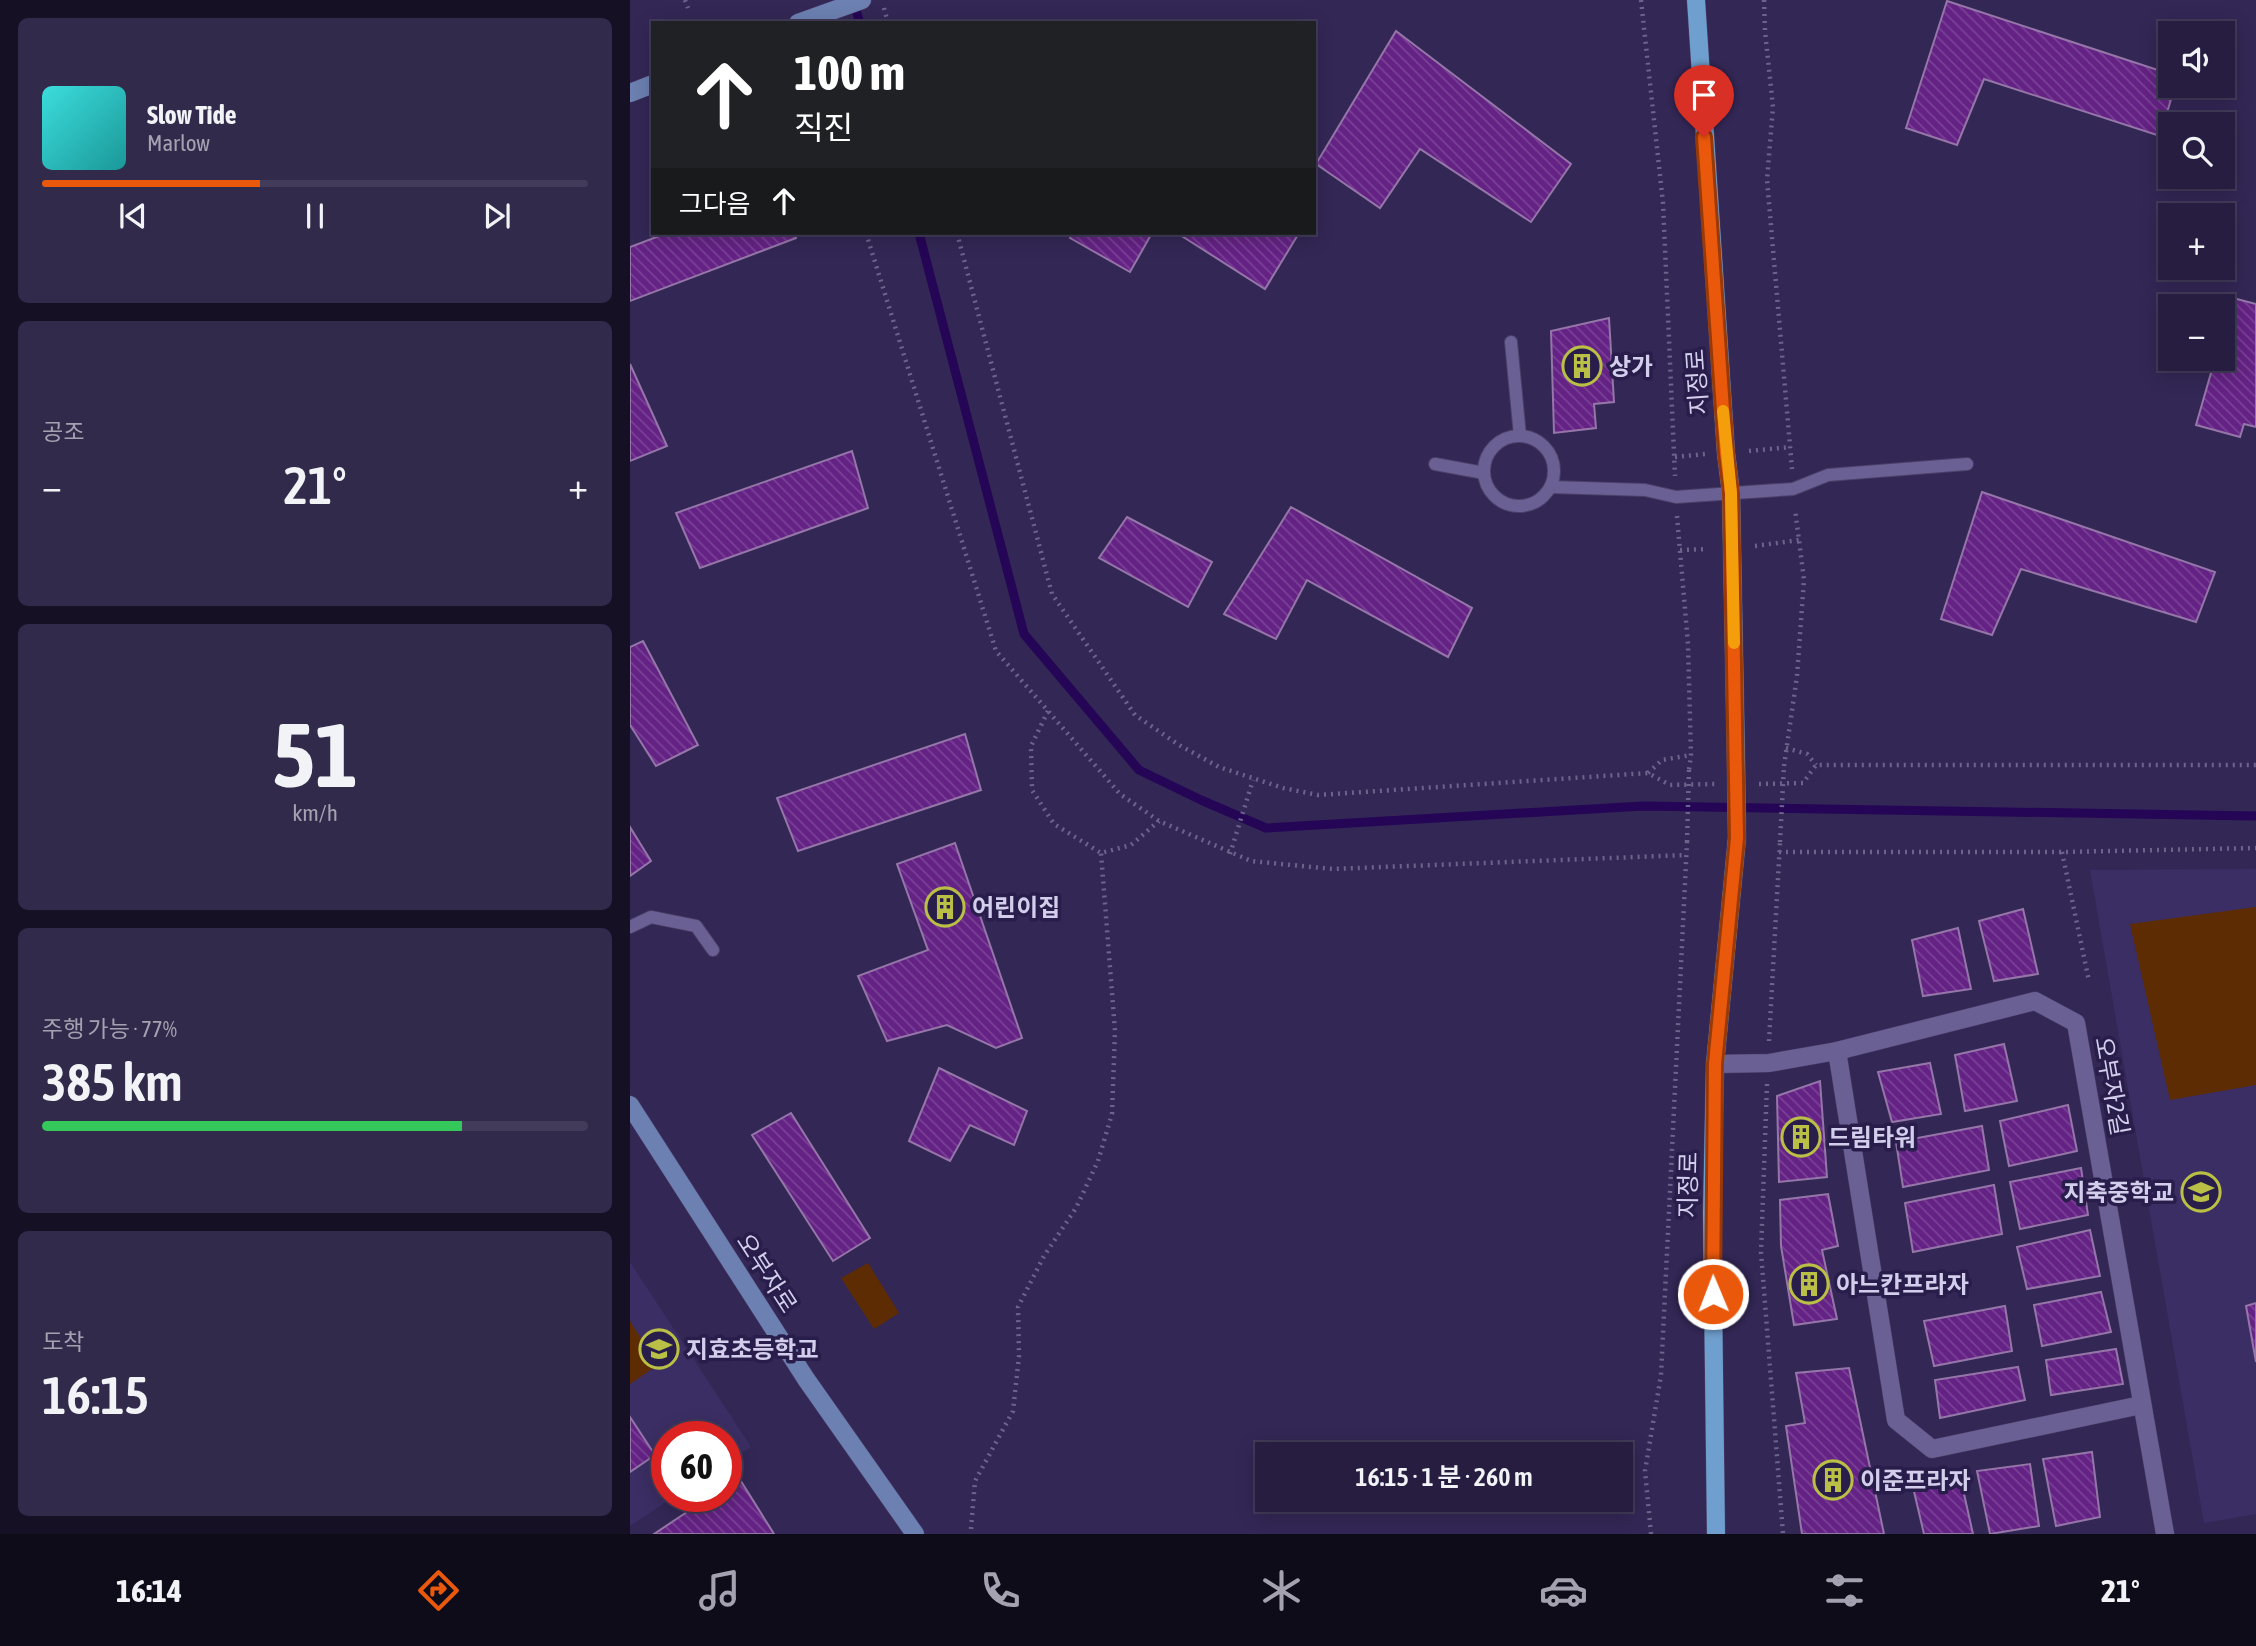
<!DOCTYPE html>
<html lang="ko">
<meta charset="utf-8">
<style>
body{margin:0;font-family:"Asap Condensed","Noto Sans KR",sans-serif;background:#322a4b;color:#f1f3f6;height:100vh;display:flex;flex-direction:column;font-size:26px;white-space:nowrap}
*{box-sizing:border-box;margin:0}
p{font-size:23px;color:#a4a2b1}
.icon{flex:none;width:38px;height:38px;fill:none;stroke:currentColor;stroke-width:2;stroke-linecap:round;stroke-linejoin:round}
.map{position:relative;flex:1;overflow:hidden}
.details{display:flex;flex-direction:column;gap:18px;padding:18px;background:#151023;width:630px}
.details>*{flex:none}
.hud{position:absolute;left:21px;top:21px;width:665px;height:214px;border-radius:0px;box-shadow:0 4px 18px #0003,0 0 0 2px #423b59;background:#202124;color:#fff;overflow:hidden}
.buttons{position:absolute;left:1528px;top:21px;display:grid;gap:14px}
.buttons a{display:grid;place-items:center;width:77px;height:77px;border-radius:0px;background:#261d40;box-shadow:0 4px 18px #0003,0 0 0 2px #423b59;font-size:35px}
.speed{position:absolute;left:21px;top:1421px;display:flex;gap:14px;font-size:35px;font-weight:700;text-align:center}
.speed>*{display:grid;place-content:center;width:91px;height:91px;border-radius:50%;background:#261d40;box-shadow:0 4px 18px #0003,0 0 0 2px #423b59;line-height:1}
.speed .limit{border:10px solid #d22;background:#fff;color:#111}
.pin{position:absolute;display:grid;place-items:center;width:60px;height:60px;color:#fff;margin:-72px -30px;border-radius:50% 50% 50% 0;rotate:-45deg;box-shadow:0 0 7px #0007}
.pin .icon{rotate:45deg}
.me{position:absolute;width:77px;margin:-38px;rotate:359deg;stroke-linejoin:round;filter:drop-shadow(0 0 5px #0008)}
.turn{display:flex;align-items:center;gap:24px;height:147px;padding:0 28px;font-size:32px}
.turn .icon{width:91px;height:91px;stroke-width:2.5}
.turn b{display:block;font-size:49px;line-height:60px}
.then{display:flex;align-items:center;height:66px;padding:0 28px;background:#0003;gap:14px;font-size:26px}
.big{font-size:52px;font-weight:600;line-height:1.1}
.details .tile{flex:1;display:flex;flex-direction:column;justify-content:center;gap:10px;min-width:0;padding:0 24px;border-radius:10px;background:#322a4b}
.details .dial{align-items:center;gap:0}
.dial b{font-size:91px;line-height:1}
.song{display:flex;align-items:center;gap:21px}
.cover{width:84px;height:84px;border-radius:10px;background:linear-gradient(135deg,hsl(180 70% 55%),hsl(180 70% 35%))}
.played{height:7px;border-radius:4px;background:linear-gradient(90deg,#ea580c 40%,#423b59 40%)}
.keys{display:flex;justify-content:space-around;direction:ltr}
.heat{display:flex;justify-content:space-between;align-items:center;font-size:38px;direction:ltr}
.charge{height:10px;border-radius:5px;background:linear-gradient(90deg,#34c759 77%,#423b59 0)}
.trip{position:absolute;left:625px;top:1442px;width:378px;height:70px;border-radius:0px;background:#261d40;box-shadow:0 4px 18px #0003,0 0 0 2px #423b59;font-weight:600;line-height:70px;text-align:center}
.dock{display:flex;height:112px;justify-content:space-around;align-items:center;background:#0f0c1a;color:#a4a2b1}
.dock .icon{width:49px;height:49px}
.dock .selected{color:#ea580c}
.dock b{font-size:32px;color:#f1f3f6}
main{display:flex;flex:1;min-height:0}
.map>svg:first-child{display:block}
.built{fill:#3b2e64}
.garden{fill:#5e2c03}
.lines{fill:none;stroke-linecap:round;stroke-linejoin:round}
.stream{stroke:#250555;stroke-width:9}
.building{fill:url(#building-back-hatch);stroke:#9576a8;stroke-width:2}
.lane-casing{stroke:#4b4068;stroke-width:14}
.street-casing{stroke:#4b4068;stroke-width:19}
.secondary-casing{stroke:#4b4068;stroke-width:19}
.primary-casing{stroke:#4b4068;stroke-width:19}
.path{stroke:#6d648c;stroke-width:4.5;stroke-dasharray:2 5;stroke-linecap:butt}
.lane{stroke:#6a6094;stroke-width:12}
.street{stroke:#6a6094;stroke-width:18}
.secondary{stroke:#6c80b1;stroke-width:18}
.primary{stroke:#6f9fce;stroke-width:18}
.primary-bridge-casing{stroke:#4b4068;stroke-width:19;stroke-linecap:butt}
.path-bridge{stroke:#6d648c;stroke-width:4.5;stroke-dasharray:2 5;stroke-linecap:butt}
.primary-bridge{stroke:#6f9fce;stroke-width:18}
.route-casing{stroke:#983908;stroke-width:18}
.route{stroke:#ea580c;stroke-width:12}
.slow{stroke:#f59e0b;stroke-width:12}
.labels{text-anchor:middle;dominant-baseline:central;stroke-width:7;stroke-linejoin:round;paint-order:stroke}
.poi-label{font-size:24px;font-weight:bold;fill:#d2ceeb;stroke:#291d4b;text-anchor:start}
.street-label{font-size:24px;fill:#d2ceeb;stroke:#291d4b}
</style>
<main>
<section class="details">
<div class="tile">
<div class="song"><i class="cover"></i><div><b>Slow Tide</b><p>Marlow</p></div></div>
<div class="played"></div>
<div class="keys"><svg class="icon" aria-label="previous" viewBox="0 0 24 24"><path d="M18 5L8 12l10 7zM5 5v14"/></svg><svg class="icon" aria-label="pause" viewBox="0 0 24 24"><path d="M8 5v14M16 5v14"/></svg><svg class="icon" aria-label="next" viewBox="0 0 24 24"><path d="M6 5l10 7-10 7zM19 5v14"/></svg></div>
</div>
<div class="tile"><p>공조</p>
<div class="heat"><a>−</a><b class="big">21°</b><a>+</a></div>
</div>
<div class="tile dial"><b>51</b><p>km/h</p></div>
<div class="tile"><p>주행 가능 · 77%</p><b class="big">385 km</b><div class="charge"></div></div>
<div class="tile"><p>도착</p><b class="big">16:15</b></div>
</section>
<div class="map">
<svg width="1626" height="1534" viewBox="0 0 1626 1534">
<defs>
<pattern id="building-back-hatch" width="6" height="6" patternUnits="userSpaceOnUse" patternTransform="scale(1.75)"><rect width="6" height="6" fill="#642284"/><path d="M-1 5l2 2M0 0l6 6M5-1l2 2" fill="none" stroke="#794196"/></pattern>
</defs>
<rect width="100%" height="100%" fill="#332756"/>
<g class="built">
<polygon points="1626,869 1626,1514 1574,1523 1460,870"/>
<polygon points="0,1262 121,1447 96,1463 96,1437 37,1437 37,1496 45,1496 0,1526"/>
</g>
<g class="garden">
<polygon points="1626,907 1626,1085 1540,1100 1500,924"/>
<polygon points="238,1263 269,1313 244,1329 211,1278"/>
<polygon points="0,1321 28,1365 0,1384"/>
</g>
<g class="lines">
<g class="stream">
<polyline points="223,1 230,23"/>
<polyline points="289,233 394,634 509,770 571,800 636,828 1013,806 1626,816"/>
</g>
</g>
<g class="building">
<polygon points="1317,1 1540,74 1540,86 1545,86 1530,136 1354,79 1327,145 1276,128"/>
<polygon points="766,31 941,164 901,222 790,149 750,208 686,164"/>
<polygon points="37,233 165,233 166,238 0,301 0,247"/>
<polygon points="443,233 522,233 500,272 440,238"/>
<polygon points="547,233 669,233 635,289"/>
<polygon points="1603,298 1626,304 1626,427 1614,424 1610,437 1566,425 1585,359 1592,359 1592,333"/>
<polygon points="979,318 984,402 964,404 966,428 924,433 921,331"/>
<polygon points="0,364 37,446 0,461"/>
<polygon points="222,451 238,508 70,568 46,513"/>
<polygon points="1352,492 1585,572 1566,622 1391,569 1362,635 1311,619"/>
<polygon points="661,507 842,608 818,657 677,580 646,639 594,614"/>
<polygon points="497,517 582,562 558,607 469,558"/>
<polygon points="13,641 68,745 26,766 0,725 0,647"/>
<polygon points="335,734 351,790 168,851 147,798"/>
<polygon points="0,827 21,861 0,876"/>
<polygon points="325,843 392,1038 366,1048 317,1025 257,1041 228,976 298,950 267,864"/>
<polygon points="1393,909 1408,974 1364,981 1349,921"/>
<polygon points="1328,928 1341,989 1293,996 1282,940"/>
<polygon points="1374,1044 1387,1101 1335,1111 1325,1055"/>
<polygon points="1300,1063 1311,1114 1262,1122 1248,1072"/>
<polygon points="309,1068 397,1111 384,1145 340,1125 320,1161 279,1141"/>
<polygon points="1190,1081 1197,1177 1149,1182 1147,1096"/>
<polygon points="1438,1105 1447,1151 1379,1166 1370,1121"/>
<polygon points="161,1113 240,1238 203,1261 122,1135"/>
<polygon points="1352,1126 1359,1170 1273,1187 1266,1142"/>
<polygon points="1451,1168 1458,1215 1390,1229 1380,1182"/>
<polygon points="1364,1185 1372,1234 1283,1252 1275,1203"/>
<polygon points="1198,1194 1208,1246 1192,1250 1207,1319 1164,1325 1151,1246 1150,1200"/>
<polygon points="1460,1230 1470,1276 1397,1289 1387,1247"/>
<polygon points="1471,1292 1481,1332 1412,1346 1404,1305"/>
<polygon points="1626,1303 1626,1362 1616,1306"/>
<polygon points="1375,1306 1382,1351 1304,1366 1294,1321"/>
<polygon points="1486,1349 1493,1384 1421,1395 1416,1360"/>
<polygon points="1388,1367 1395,1400 1310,1418 1305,1380"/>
<polygon points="1219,1368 1254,1534 1172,1534 1156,1426 1175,1423 1166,1373"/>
<polygon points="0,1417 25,1455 0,1472"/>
<polygon points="1462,1452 1470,1517 1426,1526 1413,1459"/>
<polygon points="1400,1464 1409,1526 1360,1534 1347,1471"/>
<polygon points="1330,1476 1343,1534 1294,1534 1282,1483"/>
<polygon points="109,1478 144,1534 24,1534 81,1496 96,1496 96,1486"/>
</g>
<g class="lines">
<g class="lane-casing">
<g id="lane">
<polyline points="881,342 890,436"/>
<circle cx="889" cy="471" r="35"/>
<polyline points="805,464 854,473"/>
<polyline points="921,487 1015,490 1046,497 1163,489 1198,475 1337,464"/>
<polyline points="0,927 21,917 66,926 83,950"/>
</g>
</g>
<g class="street-casing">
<g id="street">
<polyline points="1207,1051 1266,1420 1302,1449 1511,1405"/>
<polyline points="1085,1064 1139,1063 1207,1051 1405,1001 1446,1023 1535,1534"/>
</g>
</g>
<g class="secondary-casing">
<g id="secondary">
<polyline points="168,23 232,0"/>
<polyline points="0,93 23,84"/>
<polyline points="0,1105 176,1379 285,1534"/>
</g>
</g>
<g class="primary-casing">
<g id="primary">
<polyline points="1066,0 1096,453 1101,493 1106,761"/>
<polyline points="1086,1534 1082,1213 1085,1064 1107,838"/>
</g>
</g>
<g class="path">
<polyline points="55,0 58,8"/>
<polyline points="1011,0 1033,203 1045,476"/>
<polyline points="1134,0 1135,31 1143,107 1137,180 1162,469"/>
<polyline points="254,8 258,23"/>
<polyline points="236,233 366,651 490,794 529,821 621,861 702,869 1056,855"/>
<polyline points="327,233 422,594 505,715 549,745 589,767 653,788 688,795 1018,773 1040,785 1085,784"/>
<polyline points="1119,451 1161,447"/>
<polyline points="1045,457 1075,454"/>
<polyline points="1047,516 1058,644 1061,755 1059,770"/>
<polyline points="1125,546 1169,540"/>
<polyline points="1050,550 1078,549"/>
<polyline points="418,711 401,746 402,790 424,824 471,853 501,845 529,821"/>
<polyline points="1156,748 1177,754 1186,765"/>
<polyline points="1154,766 1167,676 1174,580 1165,509"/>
<polyline points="1018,773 1032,760 1061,755"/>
<polyline points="1129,784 1173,783 1186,765 1626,765"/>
<polyline points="1149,852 1432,852 1626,848"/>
<polyline points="1432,852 1459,981"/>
<polyline points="600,854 623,780"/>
<polyline points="1139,1041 1150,842"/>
<polyline points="1137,1084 1131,1252 1153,1534"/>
<polyline points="341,1529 345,1481 383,1411 389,1356 388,1307 414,1256 446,1208 468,1161 482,1114 485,1031 471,853"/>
<polyline points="1021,1534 1015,1471 1031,1375 1057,842"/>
</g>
<use href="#lane" class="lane"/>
<use href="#street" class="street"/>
<use href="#secondary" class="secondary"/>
<use href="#primary" class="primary"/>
<g class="primary-bridge-casing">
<polyline id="primary-bridge" points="1106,761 1107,838"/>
</g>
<g class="path-bridge">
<polyline points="1057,842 1059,770"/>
<polyline points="1150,842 1154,766"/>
</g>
<use href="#primary-bridge" class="primary-bridge"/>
</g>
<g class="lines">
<g class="route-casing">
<polyline id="route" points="1074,137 1096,453 1101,493 1107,838 1085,1064 1083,1294"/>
</g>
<use href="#route" class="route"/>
<polyline class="slow" points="1093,411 1101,493 1104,643"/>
</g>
<defs>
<g id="building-ring" transform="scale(2.0125)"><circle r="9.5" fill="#291d4b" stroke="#bac045" stroke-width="1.5"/><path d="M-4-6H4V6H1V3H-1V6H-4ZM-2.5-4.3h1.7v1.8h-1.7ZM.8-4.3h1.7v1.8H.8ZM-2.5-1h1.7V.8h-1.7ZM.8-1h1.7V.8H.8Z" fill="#bac045"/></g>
<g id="school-ring" transform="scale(2.0125)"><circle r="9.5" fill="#291d4b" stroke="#bac045" stroke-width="1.5"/><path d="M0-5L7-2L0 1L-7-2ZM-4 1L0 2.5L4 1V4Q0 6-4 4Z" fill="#bac045"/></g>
</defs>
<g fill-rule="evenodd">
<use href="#building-ring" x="952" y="366"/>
<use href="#building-ring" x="315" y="907"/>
<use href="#building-ring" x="1171" y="1137"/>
<use href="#school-ring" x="1571" y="1192"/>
<use href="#building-ring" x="1179" y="1284"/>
<use href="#school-ring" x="29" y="1349"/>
<use href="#building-ring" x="1203" y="1480"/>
</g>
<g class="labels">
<g class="poi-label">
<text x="979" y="366">상가</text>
<text x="342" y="907">어린이집</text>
<text x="1198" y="1137">드림타워</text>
<text x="1544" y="1192" text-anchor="end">지축중학교</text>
<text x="1206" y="1284">아느칸프라자</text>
<text x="56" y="1349">지효초등학교</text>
<text x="1230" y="1480">이준프라자</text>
</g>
<g class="street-label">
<text transform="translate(1067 382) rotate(-94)">지정로</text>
<text transform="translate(1482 1086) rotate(80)">오부자2길</text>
<text transform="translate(1058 1185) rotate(-89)">지정로</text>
<text transform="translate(137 1273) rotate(57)">오부자로</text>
</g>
</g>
</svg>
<div class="buttons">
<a><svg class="icon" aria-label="sound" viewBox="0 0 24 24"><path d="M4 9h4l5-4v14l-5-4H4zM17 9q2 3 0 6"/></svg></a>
<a><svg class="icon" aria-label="search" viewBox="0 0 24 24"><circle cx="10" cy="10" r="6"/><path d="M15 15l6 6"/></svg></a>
<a>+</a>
<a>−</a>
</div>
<div class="speed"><div class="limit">60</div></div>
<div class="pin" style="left:1074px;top:137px;background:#d93025"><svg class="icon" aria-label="arrive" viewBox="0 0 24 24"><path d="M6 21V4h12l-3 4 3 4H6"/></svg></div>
<svg class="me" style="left:1083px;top:1294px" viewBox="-20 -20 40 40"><circle r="17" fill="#ea580c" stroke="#fff" stroke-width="3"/><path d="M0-11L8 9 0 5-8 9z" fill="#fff"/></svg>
<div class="trip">16:15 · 1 분 · 260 m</div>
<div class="hud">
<div class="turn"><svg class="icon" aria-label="ahead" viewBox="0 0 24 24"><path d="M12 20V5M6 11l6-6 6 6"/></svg><div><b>100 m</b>직진</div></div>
<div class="then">그다음<svg class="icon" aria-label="ahead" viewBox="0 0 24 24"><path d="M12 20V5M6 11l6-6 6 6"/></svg></div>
</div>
</div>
</main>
<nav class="dock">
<b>16:14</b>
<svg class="icon selected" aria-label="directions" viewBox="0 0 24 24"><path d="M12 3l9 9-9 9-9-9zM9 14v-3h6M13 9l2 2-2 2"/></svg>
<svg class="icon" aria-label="music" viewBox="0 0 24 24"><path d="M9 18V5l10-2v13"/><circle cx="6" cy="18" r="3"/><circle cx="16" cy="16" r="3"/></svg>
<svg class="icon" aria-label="phone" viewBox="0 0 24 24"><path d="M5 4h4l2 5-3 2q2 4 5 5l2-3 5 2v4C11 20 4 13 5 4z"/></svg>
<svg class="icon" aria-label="climate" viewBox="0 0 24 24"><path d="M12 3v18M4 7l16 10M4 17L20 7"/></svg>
<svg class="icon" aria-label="car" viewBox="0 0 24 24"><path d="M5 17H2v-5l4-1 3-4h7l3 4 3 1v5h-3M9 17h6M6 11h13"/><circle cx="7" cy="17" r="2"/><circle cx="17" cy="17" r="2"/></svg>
<svg class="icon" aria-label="filters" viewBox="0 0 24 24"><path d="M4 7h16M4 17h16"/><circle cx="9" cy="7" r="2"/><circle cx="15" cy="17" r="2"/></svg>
<b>21°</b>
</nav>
